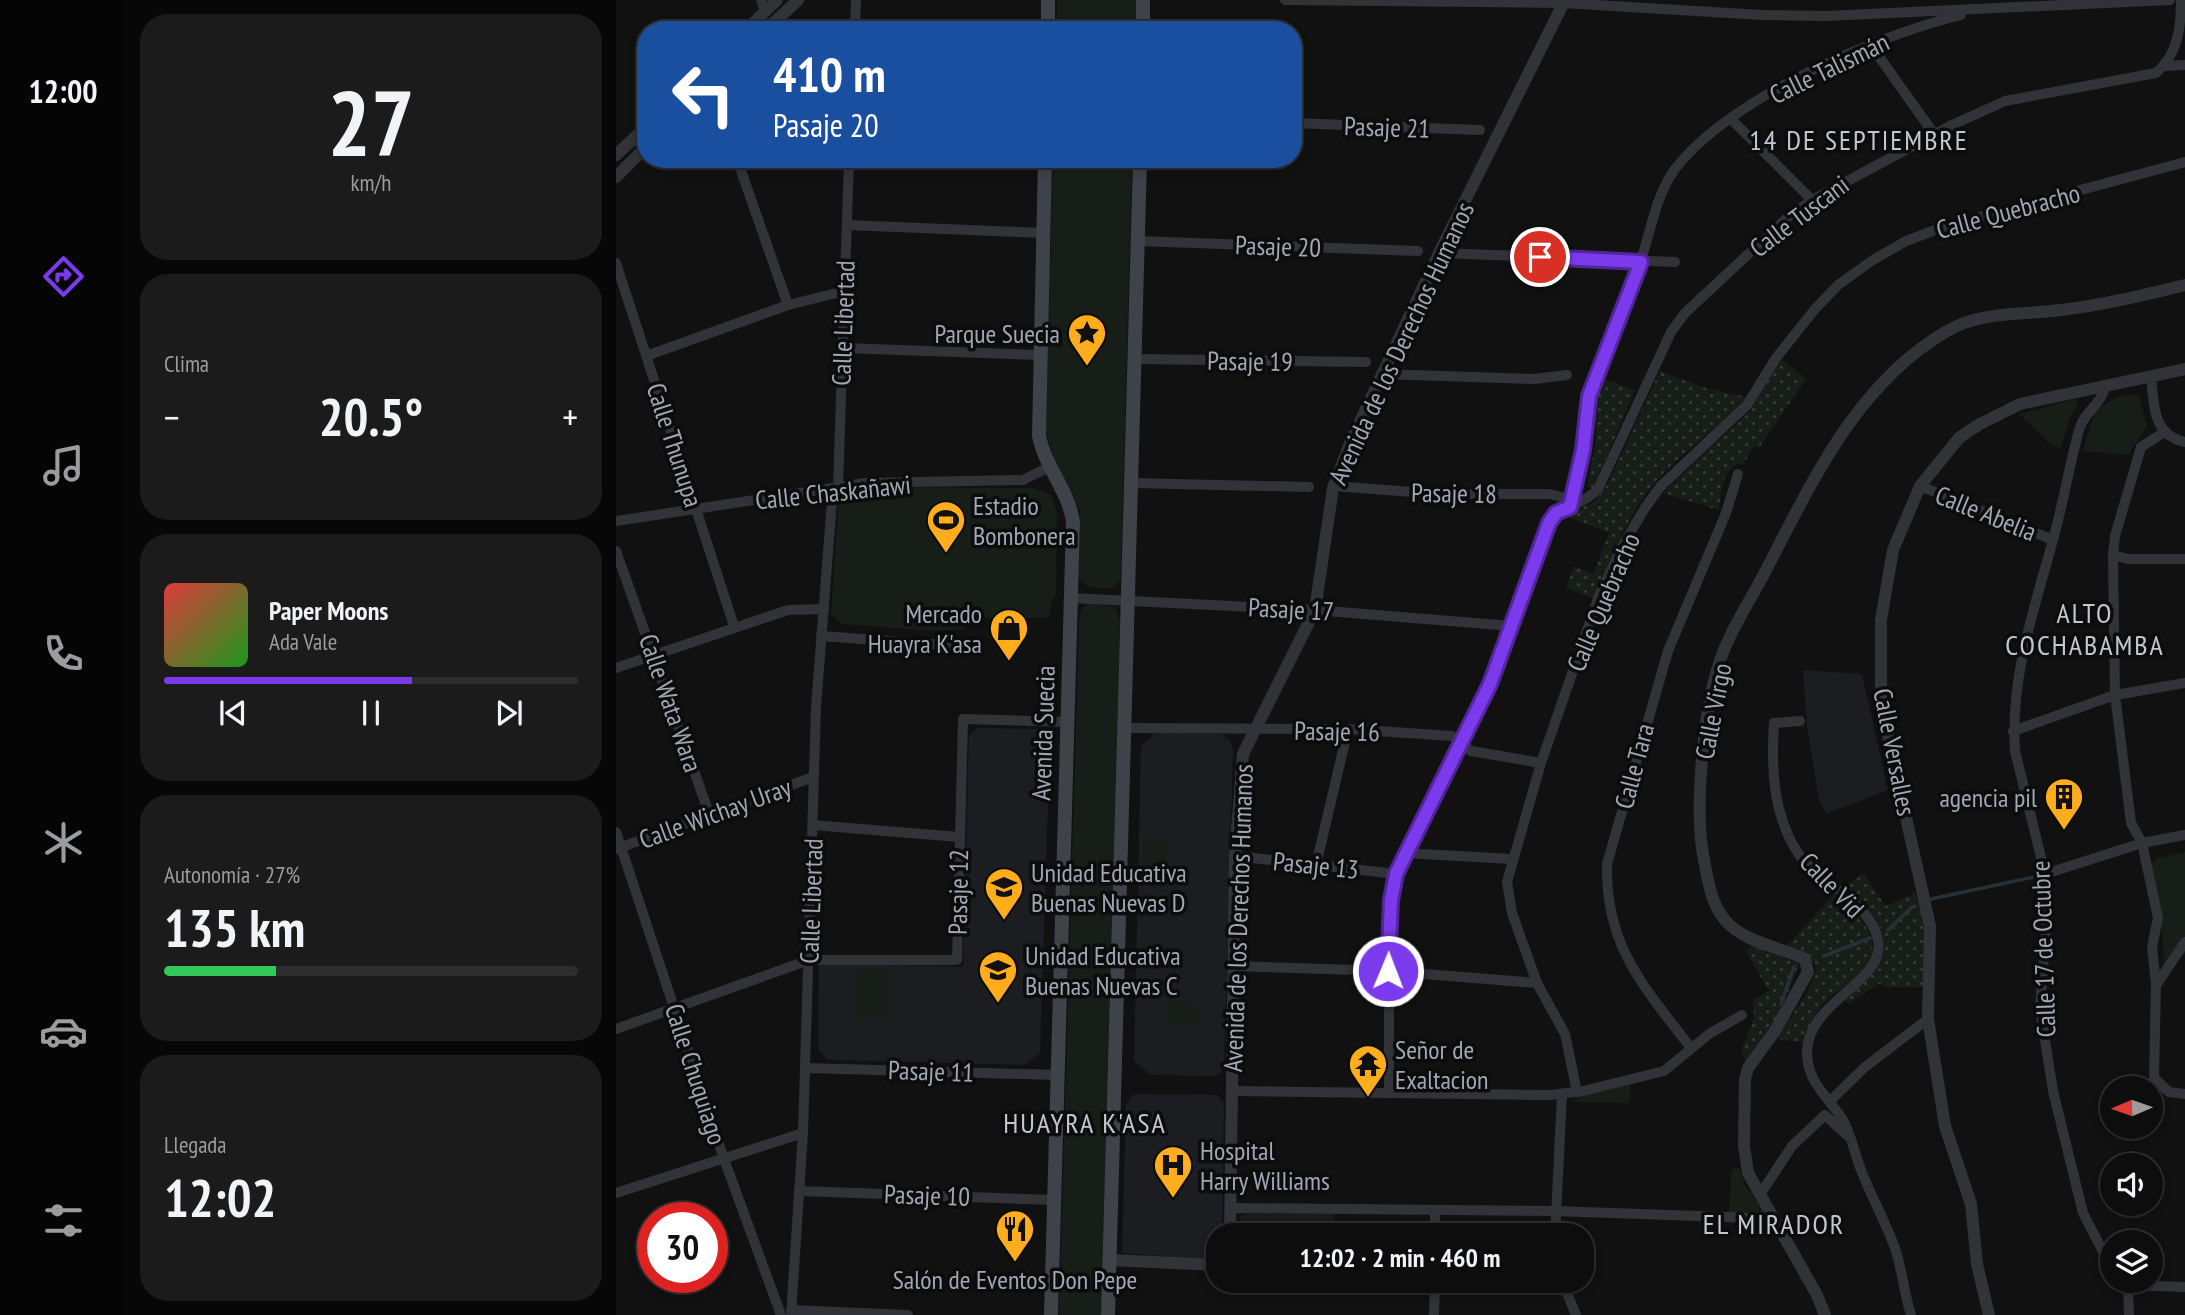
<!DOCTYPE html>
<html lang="es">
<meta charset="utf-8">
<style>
body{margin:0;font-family:"PT Sans Narrow",sans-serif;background:#1b1b1c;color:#f1f3f6;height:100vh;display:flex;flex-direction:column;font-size:26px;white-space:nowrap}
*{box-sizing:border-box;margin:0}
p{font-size:23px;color:#9a9c9e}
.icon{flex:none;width:38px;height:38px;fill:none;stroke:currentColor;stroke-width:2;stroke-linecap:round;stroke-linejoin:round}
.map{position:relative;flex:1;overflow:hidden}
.sheet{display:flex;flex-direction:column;gap:14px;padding:14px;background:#070708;width:490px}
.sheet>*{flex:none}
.top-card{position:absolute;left:21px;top:21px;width:665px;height:147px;border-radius:28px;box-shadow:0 4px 10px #0003,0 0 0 2px #2d2d2e;background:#1a4fa0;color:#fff;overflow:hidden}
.needle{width:46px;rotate:268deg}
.fabs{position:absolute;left:1484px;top:1076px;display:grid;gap:14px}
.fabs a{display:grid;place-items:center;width:63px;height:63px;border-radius:50%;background:#0d0d0e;box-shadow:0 4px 10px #0003,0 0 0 2px #2d2d2e;font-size:35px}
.speed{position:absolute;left:21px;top:1202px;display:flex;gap:14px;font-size:35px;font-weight:700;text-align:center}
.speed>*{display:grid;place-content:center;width:91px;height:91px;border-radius:50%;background:#0d0d0e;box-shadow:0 4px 10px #0003,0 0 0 2px #2d2d2e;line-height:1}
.speed .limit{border:10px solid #d22;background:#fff;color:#111}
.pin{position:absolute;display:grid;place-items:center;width:60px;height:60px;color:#fff;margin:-30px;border:4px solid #fff;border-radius:50%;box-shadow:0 2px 7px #0007}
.me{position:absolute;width:77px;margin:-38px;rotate:1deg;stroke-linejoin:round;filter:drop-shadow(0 0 5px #0008)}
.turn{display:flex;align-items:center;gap:24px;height:147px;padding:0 21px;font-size:32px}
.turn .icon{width:91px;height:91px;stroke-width:2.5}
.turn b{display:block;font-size:49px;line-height:60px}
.big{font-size:52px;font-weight:700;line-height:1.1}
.sheet .card{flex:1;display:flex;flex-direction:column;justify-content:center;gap:10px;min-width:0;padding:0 24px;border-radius:28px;background:#1b1b1c}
.sheet .dial{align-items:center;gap:0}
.dial b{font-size:91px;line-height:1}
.song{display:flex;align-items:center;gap:21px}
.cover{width:84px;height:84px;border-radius:10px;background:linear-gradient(135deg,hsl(0 70% 55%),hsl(120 70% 35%))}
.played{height:7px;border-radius:4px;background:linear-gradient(90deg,#7c3aed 60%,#2d2d2e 60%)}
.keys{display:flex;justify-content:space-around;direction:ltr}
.heat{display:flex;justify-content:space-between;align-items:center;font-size:38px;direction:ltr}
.charge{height:10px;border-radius:5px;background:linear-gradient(90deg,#34c759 27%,#2d2d2e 0)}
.trip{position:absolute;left:590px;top:1223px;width:388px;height:70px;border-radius:28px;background:#0d0d0e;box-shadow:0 4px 10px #0003,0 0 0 2px #2d2d2e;font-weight:700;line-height:70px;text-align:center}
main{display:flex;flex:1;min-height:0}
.tab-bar{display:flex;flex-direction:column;width:126px;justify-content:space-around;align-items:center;background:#050506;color:#9a9c9e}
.tab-bar .icon{width:49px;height:49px}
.tab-bar .selected{color:#7c3aed}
.tab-bar b{font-size:32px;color:#f1f3f6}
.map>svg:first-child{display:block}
.built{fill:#1c1d20}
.grass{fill:url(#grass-dots)}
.park{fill:#171e17}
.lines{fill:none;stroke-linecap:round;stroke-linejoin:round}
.stream{stroke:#263037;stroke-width:3.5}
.minor{stroke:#313338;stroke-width:10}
.tertiary{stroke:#313338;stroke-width:12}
.secondary{stroke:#3f4248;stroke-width:14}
.route-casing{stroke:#51269a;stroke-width:18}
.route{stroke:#7c3aed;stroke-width:12}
.labels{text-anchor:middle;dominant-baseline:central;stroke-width:7;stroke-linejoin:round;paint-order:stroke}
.street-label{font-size:26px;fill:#a0a7b5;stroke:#0c0c0d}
.poi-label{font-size:26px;fill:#a0a7b5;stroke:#0c0c0d;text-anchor:start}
.neighbourhood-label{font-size:28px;letter-spacing:2px;fill:#c2c6d0;stroke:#0c0c0d}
</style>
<main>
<nav class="tab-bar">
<b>12:00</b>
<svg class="icon selected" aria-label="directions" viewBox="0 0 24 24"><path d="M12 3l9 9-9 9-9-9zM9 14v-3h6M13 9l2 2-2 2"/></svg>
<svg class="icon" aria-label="music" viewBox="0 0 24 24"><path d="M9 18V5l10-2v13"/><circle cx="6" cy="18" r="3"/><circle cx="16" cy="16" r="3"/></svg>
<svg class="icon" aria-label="phone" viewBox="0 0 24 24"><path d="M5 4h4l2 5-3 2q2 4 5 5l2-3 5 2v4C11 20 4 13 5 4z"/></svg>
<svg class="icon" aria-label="climate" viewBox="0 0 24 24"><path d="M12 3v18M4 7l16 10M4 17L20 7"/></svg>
<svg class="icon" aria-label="car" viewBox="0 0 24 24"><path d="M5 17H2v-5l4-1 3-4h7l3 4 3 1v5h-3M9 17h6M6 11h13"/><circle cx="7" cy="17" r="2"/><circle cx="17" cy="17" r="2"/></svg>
<svg class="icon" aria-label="filters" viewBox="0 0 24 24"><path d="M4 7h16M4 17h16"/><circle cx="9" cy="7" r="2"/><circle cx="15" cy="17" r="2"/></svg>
</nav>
<section class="sheet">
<div class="card dial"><b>27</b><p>km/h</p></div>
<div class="card"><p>Clima</p>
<div class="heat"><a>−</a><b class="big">20.5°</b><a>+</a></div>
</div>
<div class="card">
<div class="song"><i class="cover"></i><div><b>Paper Moons</b><p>Ada Vale</p></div></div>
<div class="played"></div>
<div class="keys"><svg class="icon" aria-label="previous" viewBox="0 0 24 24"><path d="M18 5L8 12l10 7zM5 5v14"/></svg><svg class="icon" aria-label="pause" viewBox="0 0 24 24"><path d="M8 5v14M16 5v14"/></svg><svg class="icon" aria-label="next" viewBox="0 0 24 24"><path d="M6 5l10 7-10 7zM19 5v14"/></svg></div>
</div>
<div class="card"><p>Autonomía · 27%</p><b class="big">135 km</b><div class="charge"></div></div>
<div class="card"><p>Llegada</p><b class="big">12:02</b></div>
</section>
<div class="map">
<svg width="1569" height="1315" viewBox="0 0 1569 1315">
<defs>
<pattern id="grass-dots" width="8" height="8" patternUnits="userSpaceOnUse" patternTransform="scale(1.75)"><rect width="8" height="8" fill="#171e17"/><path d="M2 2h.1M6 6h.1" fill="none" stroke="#353c36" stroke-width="1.8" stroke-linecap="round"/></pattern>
</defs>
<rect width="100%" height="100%" fill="#111112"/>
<g class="built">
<polygon points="1187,670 1246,674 1272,790 1211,814 1203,801 1191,727"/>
<polygon points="361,728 421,729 434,743 424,1053 409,1065 212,1060 202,1049 203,963 347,967 353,736"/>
<polygon points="539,733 605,734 614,740 617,750 608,1069 600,1076 535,1075 518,1061 525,746"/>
<polygon points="523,1094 601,1095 608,1103 606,1235 602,1236 602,1254 597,1260 506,1253 510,1105 517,1095"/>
</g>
<g class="grass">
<path d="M1164 358 1190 379 1143 448 1138 446 1127 465 1122 463C1106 473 1105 492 1103 510L1047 493 1134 411Z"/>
<path d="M1044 371 1087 387 1130 397C1102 430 1063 453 1035 487 1009 520 995 560 979 599L950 588 958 566 977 574 993 533 947 515 977 503 991 485Z"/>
<path d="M985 378 1019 390 977 489 972 487C971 474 977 461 979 449 982 421 975 406 985 378Z"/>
<path d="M1248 874 1270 906 1299 893 1309 917 1308 987H1268L1264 983 1232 1004 1228 998 1266 950C1272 920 1244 903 1224 888Z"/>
<path d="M1218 894C1251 921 1277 950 1234 984 1228 989 1221 991 1215 996 1201 1008 1194 1025 1187 1042L1161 1039 1193 989 1201 968 1191 954 1171 946Z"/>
<polygon points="1136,945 1183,964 1161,1021 1131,1063 1125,1051 1138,1017 1137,1000 1153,991 1130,951"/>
</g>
<g class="park">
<rect x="441" y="0" width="79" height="30"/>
<polygon points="437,159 516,159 505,568 504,581 495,589 472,587 463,578 464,511 440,465 430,432"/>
<polygon points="1514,394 1523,395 1531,427 1512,455 1467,451 1479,410 1501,397"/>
<polygon points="1460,399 1463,403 1455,415 1444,449 1432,442 1403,414"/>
<polygon points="254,487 418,488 435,495 441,512 440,596 436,601 433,618 350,618 349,629 317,631 226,624 215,615 223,493 228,490"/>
<polygon points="473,604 499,607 504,621 485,1315 443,1315 463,618 466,608"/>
<polygon points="527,841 551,841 550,872 527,872"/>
<polygon points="1569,852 1569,953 1548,968 1545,912 1535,864 1542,858"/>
<polygon points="241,968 276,968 275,1019 240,1018"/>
<polygon points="550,1002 582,1003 582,1024 550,1024"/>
<polygon points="1015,1081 1013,1103 956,1102 964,1095"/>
<polygon points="1123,1167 1128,1184 1144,1206 1141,1214 1113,1212 1115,1171"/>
<polygon points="633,1214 718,1214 717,1235 621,1236 625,1216"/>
</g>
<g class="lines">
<g class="stream">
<polyline points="1315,899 1418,877"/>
<polyline points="1272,930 1297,906"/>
<polyline points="1208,956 1254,938"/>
<polyline points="1165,1004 1178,967"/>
</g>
<g class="minor">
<polyline points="145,0 149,11"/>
<polyline points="669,0 947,3 1146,15 1210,16 1554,0"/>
<polyline points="239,30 240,0"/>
<polyline points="1254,44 1318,134"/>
<polyline points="1548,66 1569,65"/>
<polyline points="1115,119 1196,200"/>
<polyline points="677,123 864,130"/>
<polyline points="121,159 172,305"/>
<polyline points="231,225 427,233"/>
<polyline points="521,241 802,251"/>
<polyline points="823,253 1059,262"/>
<polyline points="0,263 118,626"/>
<polyline points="227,348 424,355"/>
<polyline points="30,356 172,305 229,291"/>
<polyline points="519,359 750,362"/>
<polyline points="765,374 918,379 951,375"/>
<path d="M1535 376C1538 404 1536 435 1569 442"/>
<path d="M1489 385C1488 402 1467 413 1463 430 1453 467 1447 504 1437 540 1418 609 1394 679 1399 751L1429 874 1430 931 1424 1008 1437 1091 1467 1213 1496 1269"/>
<polyline points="1547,433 1525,447 1499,536 1497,555 1499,695 1515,823 1526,843 1542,918 1536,947 1540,984 1538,1078 1553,1092 1569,1094"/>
<polyline points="516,483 693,487"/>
<polyline points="717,486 823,494 933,494 946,497 955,507"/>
<polyline points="1304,486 1437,540"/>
<polyline points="222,487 233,159"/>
<path d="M955 507C959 488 964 469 967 450 970 431 969 410 974 392 986 347 1010 307 1024 264 1034 233 1040 195 1059 169 1114 98 1259 36 1345 15"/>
<polyline points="0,521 250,483 407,480 433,467"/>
<polyline points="0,551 94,816"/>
<polyline points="1497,555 1512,559 1569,559"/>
<polyline points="455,598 699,610 895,626"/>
<polyline points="205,636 344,646"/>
<polyline points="0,668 172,610 208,609"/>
<path d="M1184 721 1158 723C1155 768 1157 818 1184 856 1205 884 1255 903 1262 940 1270 983 1192 1000 1191 1052 1191 1083 1212 1096 1227 1120 1235 1134 1239 1155 1245 1170 1255 1196 1269 1221 1279 1248 1286 1269 1288 1293 1295 1315"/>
<polyline points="509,728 732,729 836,736 855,751 925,763"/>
<polyline points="1397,731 1499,695 1569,683"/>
<polyline points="197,825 343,837"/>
<polyline points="0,832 108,1159 165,1315"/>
<polyline points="0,849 197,777"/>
<polyline points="788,853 896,859"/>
<polyline points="619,856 781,874"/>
<polyline points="700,865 732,729"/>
<polyline points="1429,874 1526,843 1569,835"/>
<polyline points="619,966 772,971 921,983"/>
<polyline points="1541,984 1569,942"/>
<polyline points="0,1029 193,960 341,960 347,719 452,722"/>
<path d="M1075 1048C1028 987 989 946 991 864L1052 651 1110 513 1122 474"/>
<polyline points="189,1068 442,1075"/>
<polyline points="616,1091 933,1095 967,1091 1048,1071 1093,1034 1126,1015"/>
<path d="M773 1092V928L781 874 874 684 933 523C945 506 968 505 982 489L1055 332 1069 313 1171 218 1196 200 1336 125 1389 101 1540 73C1562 54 1565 28 1565 0"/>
<polyline points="961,1092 949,1034 921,983 896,913 891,882 925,763 983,596 1008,543 1029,508 1044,487 1131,405 1160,358 1199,309 1222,285 1257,260 1290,241 1330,226 1569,162"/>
<polyline points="1214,1101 1249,1067 1312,1019"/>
<polyline points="183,1191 438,1200"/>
<polyline points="0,1193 187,1133"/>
<polyline points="1145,1193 1176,1146 1209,1115 1232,1136"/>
<polyline points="614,1208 938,1211 1140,1218 1155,1212"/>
<polyline points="819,1236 819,1212"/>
<polyline points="939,1236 946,1094"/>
<polyline points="946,1281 960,1315"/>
<polyline points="1508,1281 1512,1285 1513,1315"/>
<polyline points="1512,1285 1569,1287"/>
<polyline points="175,1310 292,1315"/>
<polyline points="175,1315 187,1133 200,707 217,488"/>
<polyline points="818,1315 819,1281"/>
</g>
<g class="tertiary">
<polyline points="130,30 161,0"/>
<polyline points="150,30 182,0"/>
<polyline points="0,155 30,127"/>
<polyline points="0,177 30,147"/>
<polyline points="614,1236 619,856 627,754 699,610 717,488 734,443 823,253 949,0"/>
<polyline points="494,1260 602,1265"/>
<path d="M1209 1315 1201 1295 1132 1173 1128 1146 1129 1079 1132 1068 1159 1031 1192 972 1189 959C1164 947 1127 942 1109 920 1095 904 1092 880 1088 860 1078 812 1087 714 1102 667 1112 633 1133 603 1149 572 1196 482 1240 384 1331 331 1365 311 1407 315 1445 310 1487 305 1528 295 1569 285"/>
<polyline points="1373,1315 1361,1264 1355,1204 1329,1126 1312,1019 1314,926 1265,704 1265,620 1277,550 1304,486 1343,438 1362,425 1404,404 1569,369"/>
</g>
<g class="secondary">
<polyline points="432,30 432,0"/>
<polyline points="527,30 527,0"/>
<path d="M429 159 423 436C429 467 453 491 457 522L435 1315"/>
<polyline points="492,1315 524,159"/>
</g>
</g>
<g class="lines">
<g class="route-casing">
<polyline id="route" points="772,971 775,900 780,874 874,684 933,523 940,513 954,507 967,450 973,396 1025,262 924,257"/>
</g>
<use href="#route" class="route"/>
</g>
<defs>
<g id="sight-pin" transform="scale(2.0125)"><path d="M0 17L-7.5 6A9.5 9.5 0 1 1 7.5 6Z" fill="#ffad1c" stroke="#0c0c0d"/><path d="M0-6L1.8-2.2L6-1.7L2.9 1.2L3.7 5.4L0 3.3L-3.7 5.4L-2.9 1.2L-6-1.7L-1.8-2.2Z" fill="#111"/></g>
<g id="stadium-pin" transform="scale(2.0125)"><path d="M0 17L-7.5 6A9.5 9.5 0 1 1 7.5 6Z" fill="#ffad1c" stroke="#0c0c0d"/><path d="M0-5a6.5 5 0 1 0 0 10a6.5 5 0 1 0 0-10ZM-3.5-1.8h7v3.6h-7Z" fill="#111"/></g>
<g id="shop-pin" transform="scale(2.0125)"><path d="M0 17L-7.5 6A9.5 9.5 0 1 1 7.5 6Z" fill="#ffad1c" stroke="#0c0c0d"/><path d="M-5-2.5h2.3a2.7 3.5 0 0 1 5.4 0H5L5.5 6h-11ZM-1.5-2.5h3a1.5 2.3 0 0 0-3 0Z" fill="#111"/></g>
<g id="building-pin" transform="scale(2.0125)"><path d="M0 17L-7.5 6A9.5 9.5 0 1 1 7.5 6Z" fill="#ffad1c" stroke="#0c0c0d"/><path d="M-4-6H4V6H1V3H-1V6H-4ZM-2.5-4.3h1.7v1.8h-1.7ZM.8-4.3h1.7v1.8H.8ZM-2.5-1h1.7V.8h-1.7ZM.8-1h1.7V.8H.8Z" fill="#111"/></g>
<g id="school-pin" transform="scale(2.0125)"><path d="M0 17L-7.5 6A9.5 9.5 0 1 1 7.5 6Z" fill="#ffad1c" stroke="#0c0c0d"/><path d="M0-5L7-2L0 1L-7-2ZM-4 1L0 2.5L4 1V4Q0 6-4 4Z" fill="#111"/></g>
<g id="temple-pin" transform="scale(2.0125)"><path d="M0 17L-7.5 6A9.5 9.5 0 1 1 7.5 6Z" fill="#ffad1c" stroke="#0c0c0d"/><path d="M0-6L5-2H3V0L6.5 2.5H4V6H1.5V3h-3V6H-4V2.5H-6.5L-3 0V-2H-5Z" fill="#111"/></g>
<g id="hospital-pin" transform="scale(2.0125)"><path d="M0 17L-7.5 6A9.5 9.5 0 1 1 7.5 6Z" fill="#ffad1c" stroke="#0c0c0d"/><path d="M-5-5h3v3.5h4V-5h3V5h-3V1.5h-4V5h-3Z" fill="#111"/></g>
<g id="restaurant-pin" transform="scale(2.0125)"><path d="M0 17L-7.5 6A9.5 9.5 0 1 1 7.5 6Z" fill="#ffad1c" stroke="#0c0c0d"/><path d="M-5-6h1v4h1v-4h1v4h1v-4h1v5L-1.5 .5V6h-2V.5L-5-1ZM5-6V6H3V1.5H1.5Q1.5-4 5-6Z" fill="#111"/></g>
</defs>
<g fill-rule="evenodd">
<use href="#sight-pin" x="471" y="333"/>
<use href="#stadium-pin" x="330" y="520"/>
<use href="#shop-pin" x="393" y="628"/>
<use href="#building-pin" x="1448" y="797"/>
<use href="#school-pin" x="388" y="887"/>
<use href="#school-pin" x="382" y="970"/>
<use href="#temple-pin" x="752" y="1064"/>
<use href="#hospital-pin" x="557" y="1165"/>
<use href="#restaurant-pin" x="399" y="1229"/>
</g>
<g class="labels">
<g class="street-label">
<text transform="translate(1213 68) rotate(-26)">Calle Talismán</text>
<text transform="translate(771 127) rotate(2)">Pasaje 21</text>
<text transform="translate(1392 211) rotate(-15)">Calle Quebracho</text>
<text transform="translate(1183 216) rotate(-37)">Calle Tuscani</text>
<text transform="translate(662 246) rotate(2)">Pasaje 20</text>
<text transform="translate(227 323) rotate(-88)">Calle Libertad</text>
<text transform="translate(785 343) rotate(-65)">Avenida de los Derechos Humanos</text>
<text transform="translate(634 361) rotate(1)">Pasaje 19</text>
<text transform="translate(59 445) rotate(72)">Calle Thunupa</text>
<text transform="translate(217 492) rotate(-6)">Calle Chaskañawi</text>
<text transform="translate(838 493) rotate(1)">Pasaje 18</text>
<text transform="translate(1370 513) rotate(22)">Calle Abelia</text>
<text transform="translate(987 602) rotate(-67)">Calle Quebracho</text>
<text transform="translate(675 609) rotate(3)">Pasaje 17</text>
<text transform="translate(55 703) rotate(71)">Calle Wata Wara</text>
<text transform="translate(1097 711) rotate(-79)">Calle Virgo</text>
<text transform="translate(721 731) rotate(1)">Pasaje 16</text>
<text transform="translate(427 733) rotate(-88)">Avenida Suecia</text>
<text transform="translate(1279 752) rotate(79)">Calle Versalles</text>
<text transform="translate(1018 766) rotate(-75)">Calle Tara</text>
<text transform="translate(99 813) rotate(-20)">Calle Wichay Uray</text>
<text transform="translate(700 865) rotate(6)">Pasaje 13</text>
<text transform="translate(1216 885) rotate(46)">Calle Vid</text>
<text transform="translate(342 892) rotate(-89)">Pasaje 12</text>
<text transform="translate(195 901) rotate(-88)">Calle Libertad</text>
<text transform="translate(622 918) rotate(-88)">Avenida de los Derechos Humanos</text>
<text transform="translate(1427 949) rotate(-92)">Calle 17 de Octubre</text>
<text transform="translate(315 1071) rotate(2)">Pasaje 11</text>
<text transform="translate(80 1074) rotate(72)">Calle Chuquiago</text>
<text transform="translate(311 1195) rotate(2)">Pasaje 10</text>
</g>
<g class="poi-label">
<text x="444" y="333" text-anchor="end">Parque Suecia</text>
<text x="357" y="505">Estadio<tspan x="357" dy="30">Bombonera</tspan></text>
<text x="366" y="613" text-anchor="end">Mercado<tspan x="366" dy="30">Huayra K'asa</tspan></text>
<text x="1421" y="797" text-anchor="end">agencia pil</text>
<text x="415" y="872">Unidad Educativa<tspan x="415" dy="30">Buenas Nuevas D</tspan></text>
<text x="409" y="955">Unidad Educativa<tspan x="409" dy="30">Buenas Nuevas C</tspan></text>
<text x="779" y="1049">Señor de<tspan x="779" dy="30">Exaltacion</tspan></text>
<text x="584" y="1150">Hospital<tspan x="584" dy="30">Harry Williams</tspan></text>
<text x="399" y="1279" text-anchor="middle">Salón de Eventos Don Pepe</text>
</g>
<g class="neighbourhood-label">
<text x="1243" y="139">14 DE SEPTIEMBRE</text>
<text x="1469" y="612">ALTO<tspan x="1469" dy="32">COCHABAMBA</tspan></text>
<text x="469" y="1122">HUAYRA K'ASA</text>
<text x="1158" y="1223">EL MIRADOR</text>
</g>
</g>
</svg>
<div class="fabs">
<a><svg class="needle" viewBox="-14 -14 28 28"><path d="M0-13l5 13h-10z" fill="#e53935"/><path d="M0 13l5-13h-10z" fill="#9a9c9e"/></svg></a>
<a><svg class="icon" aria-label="sound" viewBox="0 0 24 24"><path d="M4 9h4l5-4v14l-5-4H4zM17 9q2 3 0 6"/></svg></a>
<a><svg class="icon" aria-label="layers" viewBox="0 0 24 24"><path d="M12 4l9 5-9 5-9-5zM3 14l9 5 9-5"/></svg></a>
</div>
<div class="speed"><div class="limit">30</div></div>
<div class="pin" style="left:924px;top:257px;background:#d93025"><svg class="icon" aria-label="arrive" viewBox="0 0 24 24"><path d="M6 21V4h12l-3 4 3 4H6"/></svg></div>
<svg class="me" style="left:772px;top:971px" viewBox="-20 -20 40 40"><circle r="17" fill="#7c3aed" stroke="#fff" stroke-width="3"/><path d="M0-11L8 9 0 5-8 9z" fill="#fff"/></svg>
<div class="trip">12:02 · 2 min · 460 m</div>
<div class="top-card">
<div class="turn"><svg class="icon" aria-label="left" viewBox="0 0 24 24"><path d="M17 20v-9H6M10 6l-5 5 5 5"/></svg><div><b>410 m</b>Pasaje 20</div></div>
</div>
</div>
</main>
